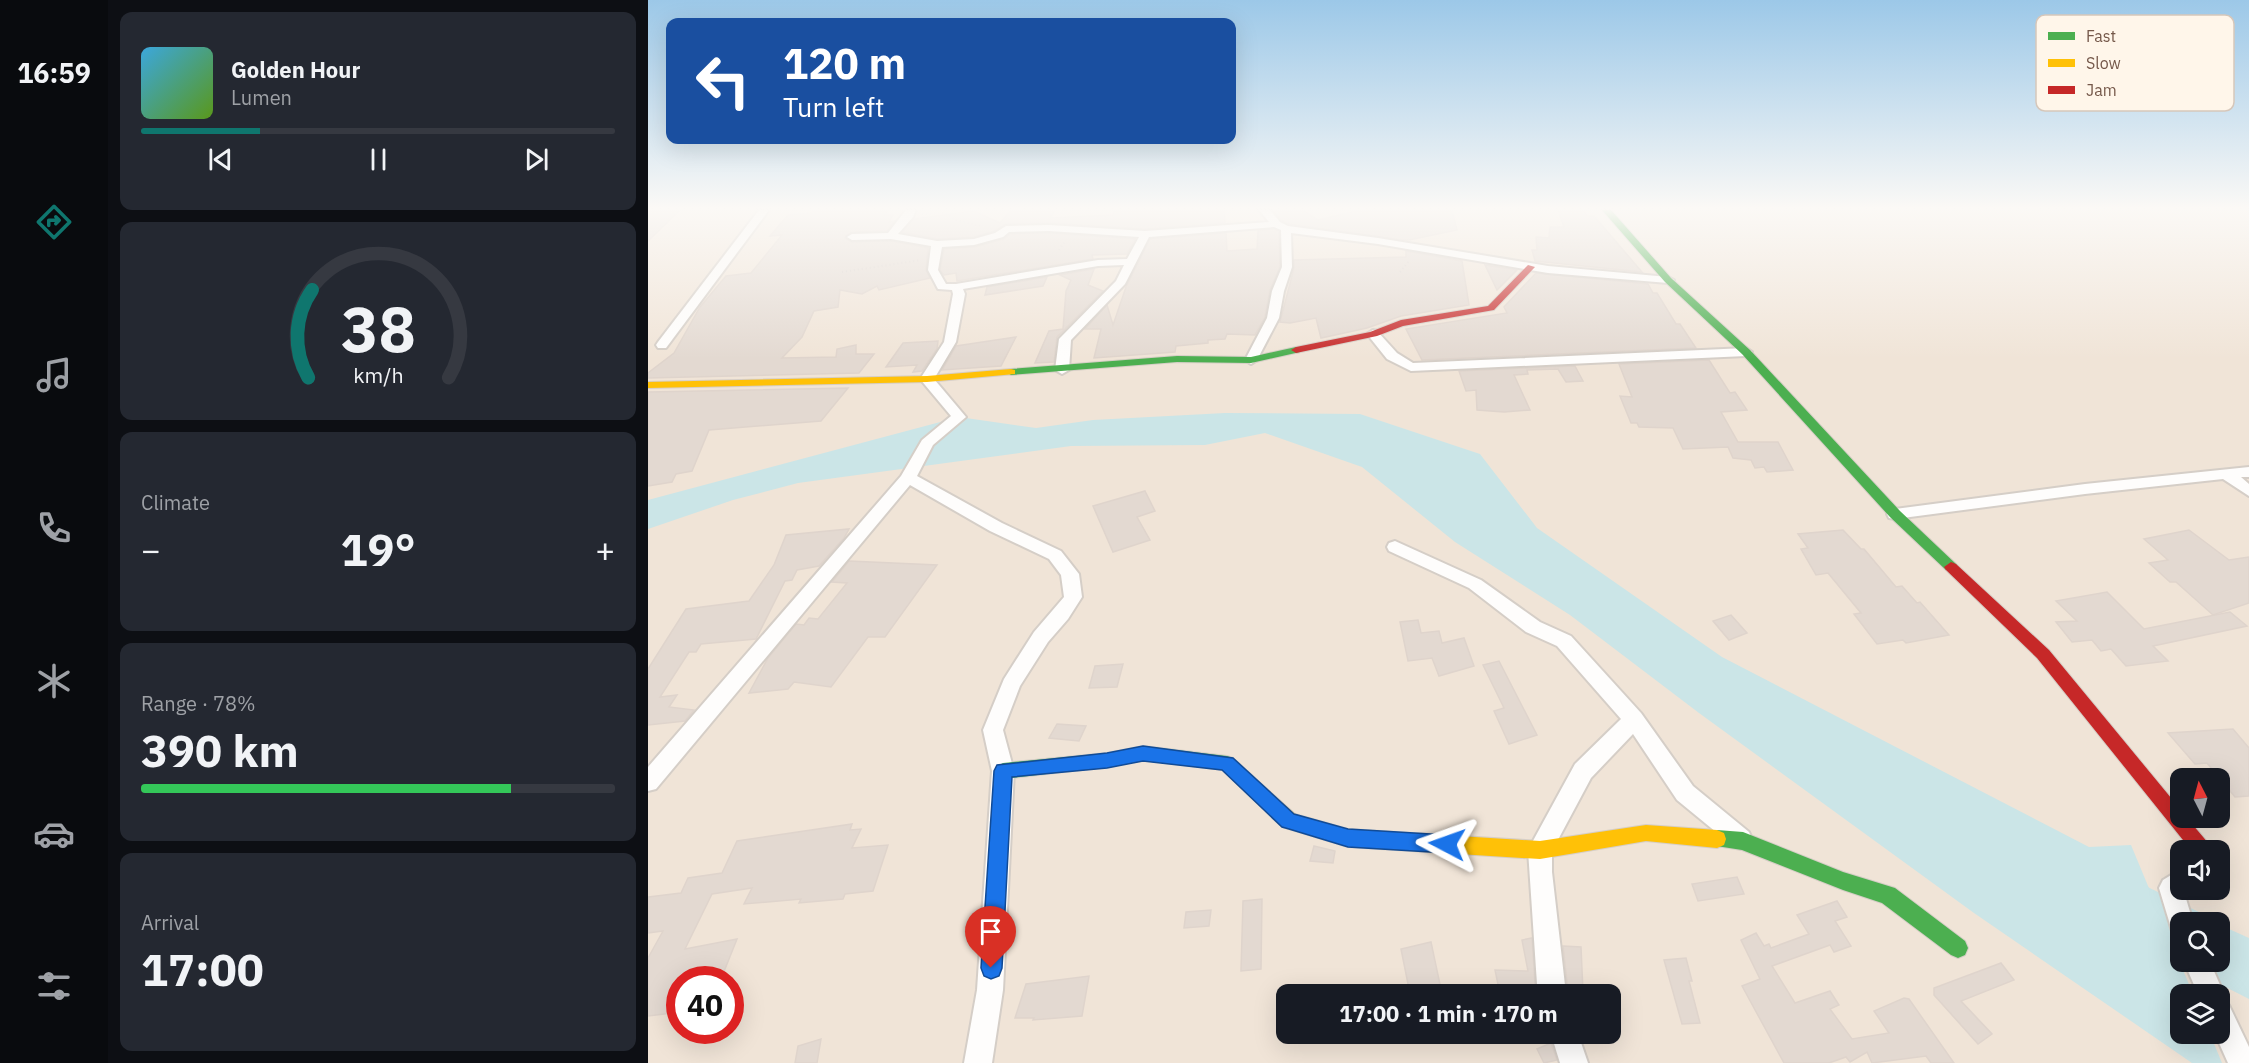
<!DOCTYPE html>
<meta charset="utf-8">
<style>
body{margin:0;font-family:"IBM Plex Sans",sans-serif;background:#242831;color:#f1f3f6;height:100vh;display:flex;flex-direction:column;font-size:22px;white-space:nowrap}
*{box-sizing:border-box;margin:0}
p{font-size:20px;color:#9ea1a6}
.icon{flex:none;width:33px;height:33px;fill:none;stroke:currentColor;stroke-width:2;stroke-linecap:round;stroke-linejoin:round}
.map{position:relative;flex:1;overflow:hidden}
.panel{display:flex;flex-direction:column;gap:12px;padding:12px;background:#0d0f14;width:540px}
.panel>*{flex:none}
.hud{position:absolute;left:18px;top:18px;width:570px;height:126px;border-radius:12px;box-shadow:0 6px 24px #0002;background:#1a4fa0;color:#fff;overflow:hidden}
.needle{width:39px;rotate:354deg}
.controls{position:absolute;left:1522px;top:768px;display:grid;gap:12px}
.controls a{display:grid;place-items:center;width:60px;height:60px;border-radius:12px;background:#171b24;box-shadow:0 6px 24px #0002;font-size:30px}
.speed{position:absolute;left:18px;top:966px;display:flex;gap:12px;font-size:30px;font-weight:700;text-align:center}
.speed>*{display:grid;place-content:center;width:78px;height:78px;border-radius:50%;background:#171b24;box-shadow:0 6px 24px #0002;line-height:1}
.speed .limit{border:9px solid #d22;background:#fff;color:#111}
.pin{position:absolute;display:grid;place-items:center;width:51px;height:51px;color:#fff;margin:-62px -26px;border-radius:50% 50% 50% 0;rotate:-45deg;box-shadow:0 0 6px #0007}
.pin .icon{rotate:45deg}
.me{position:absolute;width:66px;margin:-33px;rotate:274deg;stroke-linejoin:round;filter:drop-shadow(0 0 4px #0008)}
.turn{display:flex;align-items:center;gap:21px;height:126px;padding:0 18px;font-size:27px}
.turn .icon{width:78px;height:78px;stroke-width:2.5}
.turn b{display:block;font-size:42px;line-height:51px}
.big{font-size:45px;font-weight:700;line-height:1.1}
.panel .tile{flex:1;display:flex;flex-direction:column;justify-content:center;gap:9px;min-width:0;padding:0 21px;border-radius:12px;background:#242831}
.panel .dial{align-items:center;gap:0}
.dial svg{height:156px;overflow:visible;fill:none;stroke:#363941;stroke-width:7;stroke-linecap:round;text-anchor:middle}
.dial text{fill:#f1f3f6;stroke:none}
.song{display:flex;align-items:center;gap:18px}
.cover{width:72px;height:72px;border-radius:9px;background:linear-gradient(135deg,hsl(200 70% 55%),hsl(90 70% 35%))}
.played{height:6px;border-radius:3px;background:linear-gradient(90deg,#0f766e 25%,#363941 25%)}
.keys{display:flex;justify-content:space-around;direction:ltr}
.heat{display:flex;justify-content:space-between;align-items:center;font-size:33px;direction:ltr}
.charge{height:9px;border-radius:4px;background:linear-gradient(90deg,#34c759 78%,#363941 0)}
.trip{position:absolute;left:628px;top:984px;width:345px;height:60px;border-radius:12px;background:#171b24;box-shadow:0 6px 24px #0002;font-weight:700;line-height:60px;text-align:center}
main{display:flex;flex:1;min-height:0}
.tab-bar{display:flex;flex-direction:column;width:108px;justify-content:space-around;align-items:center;background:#090b0e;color:#9ea1a6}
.tab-bar .icon{width:42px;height:42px}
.tab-bar .active{color:#0f766e}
.tab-bar b{font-size:27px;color:#f1f3f6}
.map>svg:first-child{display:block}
.residential{fill:#f0e4d7;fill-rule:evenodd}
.water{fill:#cbe5e7}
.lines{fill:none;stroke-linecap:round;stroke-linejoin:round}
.river{fill:#cbe5e7;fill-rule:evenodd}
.building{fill:#e3d9d1;stroke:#dfd4cc;stroke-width:1.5}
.street-casing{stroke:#d5cec7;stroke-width:4}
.fast-casing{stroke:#d6cec6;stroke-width:2}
.slow-casing{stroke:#d6cec6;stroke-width:2}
.jam-casing{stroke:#d6cec6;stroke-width:2}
.path{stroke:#d8d0cb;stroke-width:2;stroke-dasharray:1 3;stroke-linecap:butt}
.street{fill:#fefdfc;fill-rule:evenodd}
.fast{fill:#4caf50;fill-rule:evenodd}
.slow{fill:#ffc107;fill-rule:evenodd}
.jam{fill:#c62828;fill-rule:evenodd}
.route{fill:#1a73e8;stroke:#114b97;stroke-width:1.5}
.key{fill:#fff6ea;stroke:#d6c7ba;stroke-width:1.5}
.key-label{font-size:16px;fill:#75584a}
</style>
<main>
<nav class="tab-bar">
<b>16:59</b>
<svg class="icon active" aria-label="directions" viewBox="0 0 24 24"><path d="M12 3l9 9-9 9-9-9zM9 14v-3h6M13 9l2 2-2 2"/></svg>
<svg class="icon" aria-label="music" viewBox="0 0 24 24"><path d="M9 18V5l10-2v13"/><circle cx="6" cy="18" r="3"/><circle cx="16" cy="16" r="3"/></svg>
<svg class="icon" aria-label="phone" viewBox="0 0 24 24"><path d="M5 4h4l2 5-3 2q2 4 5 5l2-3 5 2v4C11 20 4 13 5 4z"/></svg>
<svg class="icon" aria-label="climate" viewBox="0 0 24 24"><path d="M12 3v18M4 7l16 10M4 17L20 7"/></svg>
<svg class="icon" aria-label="car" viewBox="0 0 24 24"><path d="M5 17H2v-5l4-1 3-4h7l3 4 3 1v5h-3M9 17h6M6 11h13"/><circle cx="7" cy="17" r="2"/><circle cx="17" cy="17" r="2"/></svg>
<svg class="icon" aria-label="filters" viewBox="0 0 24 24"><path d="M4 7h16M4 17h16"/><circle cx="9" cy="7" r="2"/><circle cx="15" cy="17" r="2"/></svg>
</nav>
<section class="panel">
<div class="tile">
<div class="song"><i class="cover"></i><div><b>Golden Hour</b><p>Lumen</p></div></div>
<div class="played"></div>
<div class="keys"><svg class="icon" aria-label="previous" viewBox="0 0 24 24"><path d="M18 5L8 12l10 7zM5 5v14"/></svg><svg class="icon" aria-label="pause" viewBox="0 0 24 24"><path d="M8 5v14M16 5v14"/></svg><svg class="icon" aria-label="next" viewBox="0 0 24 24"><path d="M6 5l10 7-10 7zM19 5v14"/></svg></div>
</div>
<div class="tile dial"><svg viewBox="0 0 100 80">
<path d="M14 69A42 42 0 1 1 86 69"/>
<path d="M14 69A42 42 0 0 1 16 24" stroke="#0f766e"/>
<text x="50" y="56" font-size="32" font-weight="700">38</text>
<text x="50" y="72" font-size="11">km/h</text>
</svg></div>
<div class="tile"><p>Climate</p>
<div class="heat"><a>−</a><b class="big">19°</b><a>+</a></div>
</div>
<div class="tile"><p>Range · 78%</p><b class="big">390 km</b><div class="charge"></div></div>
<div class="tile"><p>Arrival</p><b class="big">17:00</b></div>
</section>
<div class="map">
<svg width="1601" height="1063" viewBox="0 0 1601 1063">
<rect width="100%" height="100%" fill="#f6f1ea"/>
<path class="residential" d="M0 210H1601V1063H0ZM1533 778H1572V818H1533ZM1533 850H1572V890H1533ZM1533 922H1572V962H1533ZM32 980H82V1030H32ZM639 994H963V1034H639ZM1533 994H1572V1034H1533Z"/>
<g class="water">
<polygon points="577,413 712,414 832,454 889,528 1074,657 1441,847 1483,845 1545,994 1533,994 1533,1034 1562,1034 1574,1063 1544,1063 1326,913 1051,713 922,615 807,542 714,467 617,433 557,445 423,446 150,483 85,500 0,529 0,500 311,417 388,428 445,420"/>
<polygon points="1581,937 1601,947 1601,991"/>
</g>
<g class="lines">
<g class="river">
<polygon points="1471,873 1553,913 1557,922 1533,922 1533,961 1513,953 1452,919 1443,900 1452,881"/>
<polygon points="1572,925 1601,938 1601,999 1552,974 1546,962 1572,962"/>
</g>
</g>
<g class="building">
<polygon points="0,210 32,210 0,241"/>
<polygon points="166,210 240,210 237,215 245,215 241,222 247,221 239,231 204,232 197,238 204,242 243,241 280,248 278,270 282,278 231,290 229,286 214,294 192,290 190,307 166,311 154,337 134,358 188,357 189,349 208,345 208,354 226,354 211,373 0,378 0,373 26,353 52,307 78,276 103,273 134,235 122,236 140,215 164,213"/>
<polygon points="376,210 407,210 402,218 465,215 467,210 576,210 577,223 497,229 401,223 358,224 346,231 326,237 289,239 254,232 266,219 326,211 352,223 362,211"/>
<polygon points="635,210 637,212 655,210 670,220 713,210 804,210 809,230 761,240 754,240 641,224 633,220 626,212"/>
<polygon points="910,210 935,210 939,216 946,216 994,272 887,261 884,250 889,250 888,237 901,238 902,227 916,227"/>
<polygon points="626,229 631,231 632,267 622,290 617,317 607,335 579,334 577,339 560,340 560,343 528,346 527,352 446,358 453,329 437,329 459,305 465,325 478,287 502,239 578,233 579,251 609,249 610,231"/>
<polygon points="401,233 487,239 479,254 444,255 445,259 309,281 308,273 296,275 292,270 296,249 327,247 356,239 362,234"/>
<polygon points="758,251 814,261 821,305 753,316 719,328 673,338 668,318 642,323 632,322 646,268 646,260 758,257"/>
<polygon points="837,265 869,270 849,290"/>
<polygon points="446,269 440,285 455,291 409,337 406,362 387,363 401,331 415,329 418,291 423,280 412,275"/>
<polygon points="888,273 1000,284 1005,293 1009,293 1028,324 1032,324 1048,348 774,360 758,329 859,313 856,307"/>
<polygon points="399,277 395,286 337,295 339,287"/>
<polygon points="368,337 353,366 294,370 308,346"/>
<polygon points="290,341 289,349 274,371 265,372 269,365 238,367 255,343"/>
<polygon points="1061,360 1082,393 1087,392 1099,410 1073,412 1090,442 1130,442 1145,470 1119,472 1116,467 1107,468 1103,460 1085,458 1080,447 1035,449 1025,428 991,427 989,423 983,423 972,396 984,397 971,364"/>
<polygon points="927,366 935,381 918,382 910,369 879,370 880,374 866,375 882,410 856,412 829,410 828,390 818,391 811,371"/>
<polygon points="200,388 173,421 61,430 44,471 28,474 24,482 0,486 0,392"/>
<polygon points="497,491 507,511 489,517 502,540 465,552 445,506"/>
<polygon points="201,529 196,538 171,566 149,570 144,580 137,581 108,639 53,644 48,652 41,652 12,697 29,695 21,707 46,710 37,721 0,725 0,669 38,609 101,601 126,565 138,535"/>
<polygon points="1195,530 1213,549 1216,549 1248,587 1254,586 1269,603 1272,602 1301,635 1258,643 1255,640 1229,644 1206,614 1213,613 1180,573 1168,575 1153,549 1160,548 1150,534"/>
<polygon points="1541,530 1581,560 1601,557 1601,603 1565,615 1528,582 1522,582 1501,563 1520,560 1496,539"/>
<polygon points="201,561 289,565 237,637 220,637 183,687 146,682 140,689 101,693 120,658 148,624 156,625 161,618 170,619 199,583 184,582"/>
<polygon points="1459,592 1496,629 1582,612 1599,626 1505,646 1520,661 1478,666 1463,649 1453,651 1444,640 1424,642 1408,622 1429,621 1408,601"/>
<polygon points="1083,615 1099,633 1081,640 1065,621"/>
<polygon points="770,620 773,633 791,631 794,643 816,638 826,666 791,676 784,658 760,661 752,622"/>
<polygon points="851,661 889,735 861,744 846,711 856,708 835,665"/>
<polygon points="475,664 469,687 441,688 447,666"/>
<polygon points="409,724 438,726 431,741 401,738"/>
<polygon points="1585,729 1601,748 1601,796 1587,797 1559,763 1547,764 1520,733"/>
<polygon points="204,824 202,830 213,829 204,848 240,845 225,891 197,894 195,899 151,903 153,899 96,904 104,888 64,894 37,949 89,939 75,974 32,980 32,1012 0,1016 0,958 15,931 0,933 0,897 33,893 40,878 74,873 89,841"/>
<polygon points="666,846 687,851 685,863 662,861"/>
<polygon points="1089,877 1096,894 1050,901 1044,884"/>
<polygon points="614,899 613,969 593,971 595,901"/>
<polygon points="1189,901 1199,917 1187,921 1203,946 1186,952 1182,945 1124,966 1147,1003 1182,991 1191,1005 1182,1009 1204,1039 1241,1033 1226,1011 1256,998 1261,999 1306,1063 1283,1063 1278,1056 1224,1063 1219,1052 1202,1062 1198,1057 1181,1063 1136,1063 1094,986 1112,979 1093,940 1108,933 1116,946 1121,944 1123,948 1161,934 1149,915"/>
<polygon points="563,910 561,926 536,928 538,912"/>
<polygon points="884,938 887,984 890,994 852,994 847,970 880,971 874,940"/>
<polygon points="783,942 794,994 762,994 753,949"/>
<polygon points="915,946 933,947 935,991 920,991"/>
<polygon points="1038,958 1044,981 1041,981 1052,1023 1034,1024 1016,960"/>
<polygon points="1353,963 1366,980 1313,1001 1344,1034 1330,1044 1286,995 1286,988"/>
<polygon points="441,976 434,1016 385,1020 386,1018 367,1018 378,984"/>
<polygon points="173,1039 169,1063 147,1063 150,1046"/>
<polygon points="903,1043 909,1060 896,1063 889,1049"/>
</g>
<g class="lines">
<g class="street-casing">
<g id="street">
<polygon points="111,210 121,210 18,348 10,348 8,345 10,342"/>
<path d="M258 210H268L265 217 250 234 289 241 326 239 347 233 358 226 401 225 497 231 621 222 611 210H622L632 222 640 226 730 238 900 266 1020 277 1026 280 1020 283 900 273 730 244 643 233 644 267 636 291 631 318 609 360 603 364 597 360 619 318 624 291 634 267 633 230 626 227 501 237 477 284 423 340 421 370 414 374 407 370 411 339 468 281 476 265 450 266 315 289 317 294 308 342 286 379 318 417 285 445 269 476 354 523 413 551 431 574 434 597 420 619 400 642 372 686 355 730 366 771 355 990 344 1063H316L329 990 344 771 335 730 356 679 386 632 416 597 413 575 401 559 342 531 262 485 8 789 0 791V767L253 476 274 440 303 416 272 379 296 342 305 294 304 290 290 289 280 270 283 246 243 239 204 240 199 237 204 234 240 233ZM401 231 491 237 479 259 450 260 308 284H298L290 270 294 247 326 245 355 237 361 232Z"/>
<polygon points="725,330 729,331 749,353 765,363 1098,348 1104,352 1098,356 763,371 739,359 719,334"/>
<polygon points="1601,467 1601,477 1593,477 1601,484 1601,496 1575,479 1437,494 1247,519 1241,518 1239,514 1241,510 1247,509 1437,484"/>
<polygon points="747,541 833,580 892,622 923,636 993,713 1045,786 1101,832 1104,839 1101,846 1093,849 1085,846 1029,800 985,734 943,778 904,851 904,872 918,994 892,994 889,984 880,850 927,764 973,719 909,646 878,632 821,588 741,551 739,547 741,543"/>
<polygon points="1533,869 1533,890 1540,890 1536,892 1545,922 1533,922 1533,934 1524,931 1511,888 1515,880"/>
<polygon points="1536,962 1562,962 1576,994 1573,1001 1581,1005 1601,1047 1601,1063 1580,1063 1567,1034 1572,1034 1572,994 1550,994"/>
<polygon points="903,1034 930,1034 940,1063 912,1063"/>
</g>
</g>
<g class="fast-casing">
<g id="fast">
<polygon points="954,210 963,210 1023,278 1102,350 1252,511 1308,564 1310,567 1308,570 1298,570 1242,517 1094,354 1017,282"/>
<polygon points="648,347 653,350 652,352 603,363 529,362 363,375 358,372 363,369 529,356 603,357"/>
<polygon points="495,746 579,756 585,758 619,789 622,795 619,801 613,803 607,801 575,770 495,760 459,767 355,779 349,776 346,771 349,766 355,763 459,753"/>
<polygon points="1069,830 1095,832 1195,872 1247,888 1317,941 1320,948 1317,955 1310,958 1303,955 1234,903 1195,890 1094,850 1062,845 1060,839 1062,833"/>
</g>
</g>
<g class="slow-casing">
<g id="slow">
<polygon points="363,369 367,370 367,374 279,382 0,388 0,382 279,376"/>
<polygon points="613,787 619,789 647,814 700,829 892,841 998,825 1069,830 1076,833 1078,839 1076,845 1069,848 998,841 892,859 700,847 634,827 607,801 604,795 607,789"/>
</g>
</g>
<g class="jam-casing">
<g id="jam">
<polygon points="880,265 887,267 846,310 755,326 729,336 648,353 643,350 648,347 722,332 753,320 840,306"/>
<polygon points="1303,562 1308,564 1401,650 1533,810 1533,818 1539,818 1561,844 1563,850 1543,850 1389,658 1298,570 1296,567"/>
</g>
</g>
<g class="path">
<polyline points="274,214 297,213 308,220 332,226"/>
<polyline points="411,250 417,241"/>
<polyline points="194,272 273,260"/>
<polyline points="752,272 762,260"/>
</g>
<use href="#street" class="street"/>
<use href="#fast" class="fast"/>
<use href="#slow" class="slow"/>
<use href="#jam" class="jam"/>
</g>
<linearGradient id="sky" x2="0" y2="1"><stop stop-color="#9cc8e8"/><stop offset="0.58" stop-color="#fbf9f6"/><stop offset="1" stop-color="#fbf9f6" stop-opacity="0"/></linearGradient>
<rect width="1601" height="359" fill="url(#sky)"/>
<polygon class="route" points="495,746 585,758 646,814 700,829 799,835 805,838 808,844 805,850 799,853 700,847 641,829 634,827 574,770 495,761 459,768 364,777 354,968 351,976 343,979 336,976 333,968 346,771 349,765 459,753"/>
<rect x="1388" y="15" width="198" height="96" rx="9" class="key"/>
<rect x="1400" y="32" width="27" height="8" fill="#4caf50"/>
<rect x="1400" y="59" width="27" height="8" fill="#ffc107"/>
<rect x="1400" y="86" width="27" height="8" fill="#c62828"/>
<g class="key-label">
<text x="1438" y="42">Fast</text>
<text x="1438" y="69">Slow</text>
<text x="1438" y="96">Jam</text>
</g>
</svg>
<div class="controls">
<a><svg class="needle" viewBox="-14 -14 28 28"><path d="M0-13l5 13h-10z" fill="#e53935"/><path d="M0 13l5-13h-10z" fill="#9ea1a6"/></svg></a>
<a><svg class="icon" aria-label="sound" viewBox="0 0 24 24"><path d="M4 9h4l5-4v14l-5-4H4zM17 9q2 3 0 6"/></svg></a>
<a><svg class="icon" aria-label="search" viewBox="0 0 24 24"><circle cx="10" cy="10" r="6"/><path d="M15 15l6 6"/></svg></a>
<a><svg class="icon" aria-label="layers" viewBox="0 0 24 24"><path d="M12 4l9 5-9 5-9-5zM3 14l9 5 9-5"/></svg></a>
</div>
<div class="speed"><div class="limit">40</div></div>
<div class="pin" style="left:343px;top:968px;background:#d93025"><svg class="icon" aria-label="arrive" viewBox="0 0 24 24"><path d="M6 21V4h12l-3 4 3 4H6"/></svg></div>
<svg class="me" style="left:799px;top:844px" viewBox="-20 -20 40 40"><path d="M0-17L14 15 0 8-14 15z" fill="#1a73e8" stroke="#fff" stroke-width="4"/></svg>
<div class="trip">17:00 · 1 min · 170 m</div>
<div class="hud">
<div class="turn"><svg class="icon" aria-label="left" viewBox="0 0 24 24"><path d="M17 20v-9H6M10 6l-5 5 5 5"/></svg><div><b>120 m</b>Turn left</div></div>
</div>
</div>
</main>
